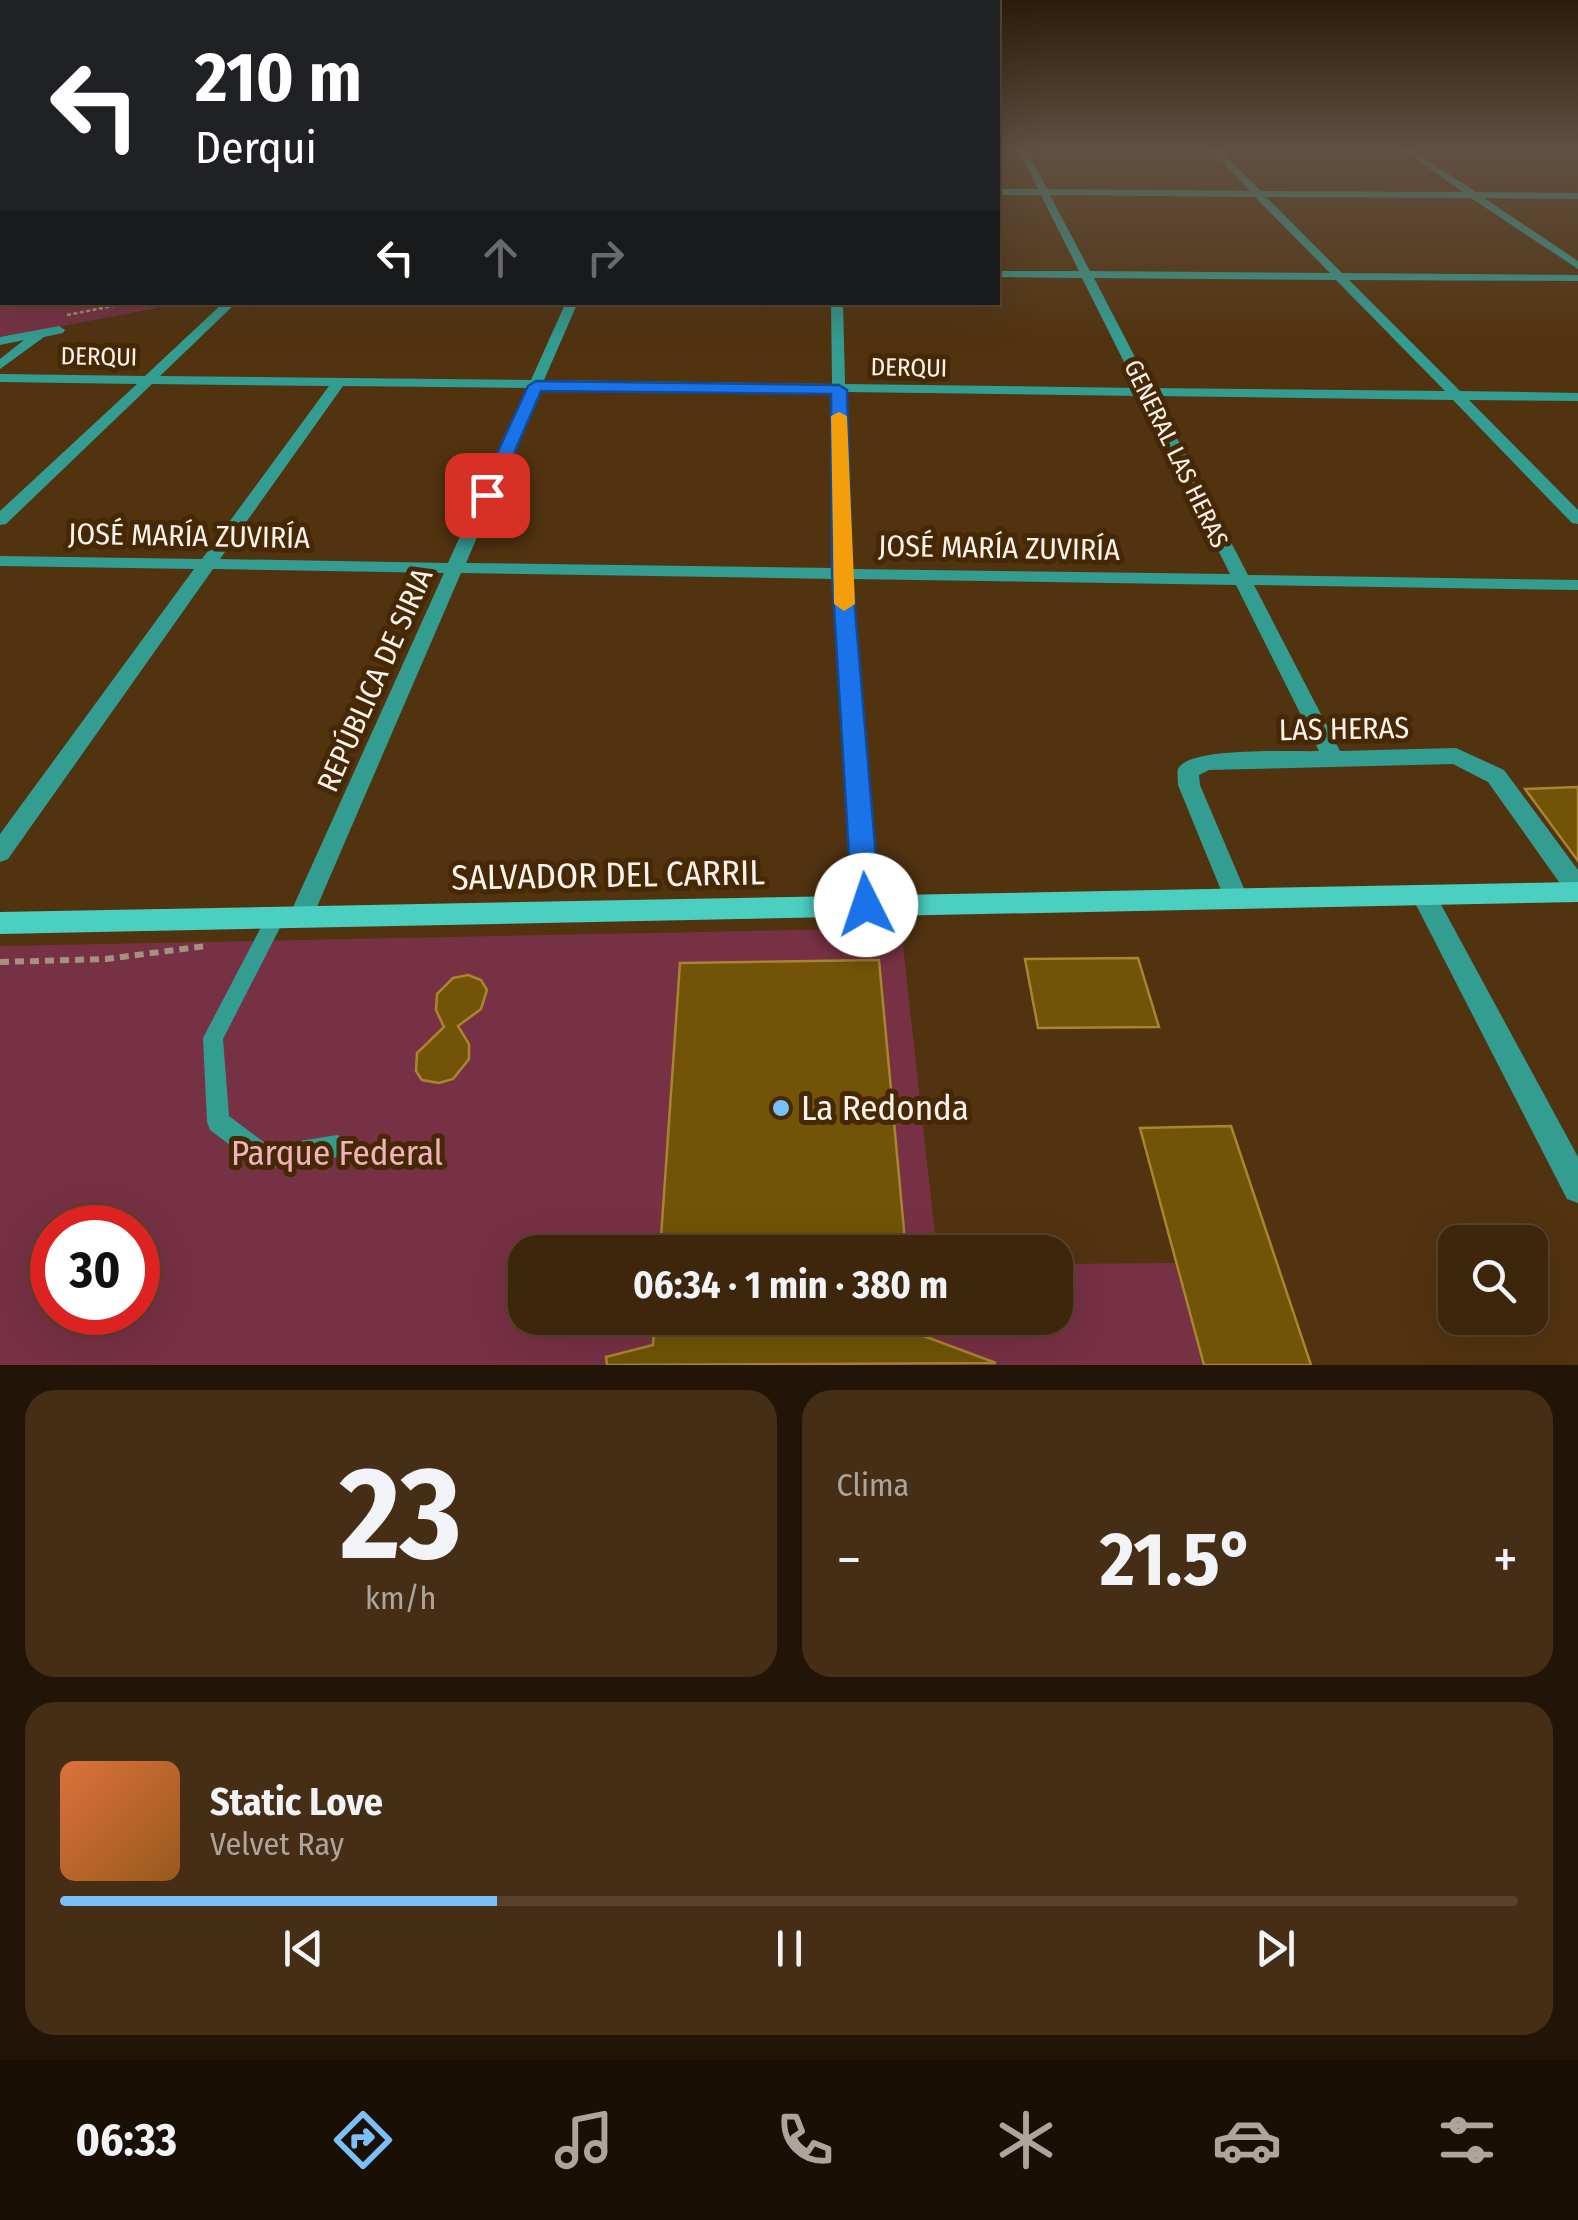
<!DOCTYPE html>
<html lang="es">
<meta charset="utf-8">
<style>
body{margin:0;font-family:"Fira Sans Condensed",sans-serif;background:#452e15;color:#f1f3f6;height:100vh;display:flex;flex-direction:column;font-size:38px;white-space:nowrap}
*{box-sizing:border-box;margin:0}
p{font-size:32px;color:#ada59d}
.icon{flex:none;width:55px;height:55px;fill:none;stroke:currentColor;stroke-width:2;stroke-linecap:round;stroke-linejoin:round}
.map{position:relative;height:1365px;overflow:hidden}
.sheet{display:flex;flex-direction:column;gap:25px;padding:25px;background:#221507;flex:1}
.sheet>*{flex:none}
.hud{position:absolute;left:0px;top:0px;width:1000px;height:305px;box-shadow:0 10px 40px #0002,0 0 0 2px #57432d;background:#202124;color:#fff;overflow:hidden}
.fabs{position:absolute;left:1438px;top:1225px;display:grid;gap:20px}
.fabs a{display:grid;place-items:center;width:110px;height:110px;border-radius:20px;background:#3e260c;box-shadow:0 10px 40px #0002,0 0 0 2px #57432d;font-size:50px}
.speed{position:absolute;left:30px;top:1205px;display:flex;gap:20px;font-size:50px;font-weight:700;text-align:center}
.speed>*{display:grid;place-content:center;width:130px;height:130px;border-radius:50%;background:#3e260c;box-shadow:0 10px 40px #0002,0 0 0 2px #57432d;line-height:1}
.speed .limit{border:15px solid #d22;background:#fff;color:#111}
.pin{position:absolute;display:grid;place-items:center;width:85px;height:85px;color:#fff;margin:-42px;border-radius:20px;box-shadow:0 5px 15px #0006}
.me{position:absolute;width:110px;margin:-55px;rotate:356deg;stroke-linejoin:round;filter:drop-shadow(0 0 8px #0008)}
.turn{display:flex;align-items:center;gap:35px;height:210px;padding:0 30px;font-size:45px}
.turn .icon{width:130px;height:130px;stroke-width:2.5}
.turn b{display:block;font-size:70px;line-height:85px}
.lanes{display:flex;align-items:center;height:95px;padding:0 30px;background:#0003;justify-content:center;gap:50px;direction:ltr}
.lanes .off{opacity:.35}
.big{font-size:75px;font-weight:700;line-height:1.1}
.sheet .widget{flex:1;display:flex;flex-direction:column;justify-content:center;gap:15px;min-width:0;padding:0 35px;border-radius:30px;background:#452e15}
.sheet .dial{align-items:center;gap:0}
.dial b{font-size:130px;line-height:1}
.song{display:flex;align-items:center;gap:30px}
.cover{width:120px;height:120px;border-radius:15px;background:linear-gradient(135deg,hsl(20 70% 55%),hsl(30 70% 35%))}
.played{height:10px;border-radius:5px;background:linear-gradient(90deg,#7abff8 30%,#57432d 30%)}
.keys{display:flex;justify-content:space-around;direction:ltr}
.heat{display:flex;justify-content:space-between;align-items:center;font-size:55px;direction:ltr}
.sheet .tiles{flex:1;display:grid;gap:25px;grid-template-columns:1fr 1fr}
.widget:last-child{grid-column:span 2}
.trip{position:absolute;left:508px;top:1235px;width:565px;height:100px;border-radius:30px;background:#3e260c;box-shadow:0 10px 40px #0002,0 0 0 2px #57432d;font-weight:700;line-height:100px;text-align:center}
.tab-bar{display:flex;height:160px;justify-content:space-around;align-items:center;background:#190f05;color:#ada59d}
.tab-bar .icon{width:70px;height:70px}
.tab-bar .on{color:#7abff8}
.tab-bar b{font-size:45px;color:#f1f3f6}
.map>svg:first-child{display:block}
.green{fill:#773144;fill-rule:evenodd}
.building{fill:#715407;stroke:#a98530;stroke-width:2.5}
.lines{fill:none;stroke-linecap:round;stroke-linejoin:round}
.path-far1{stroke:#a5927d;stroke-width:2.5;stroke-dasharray:4 2.5;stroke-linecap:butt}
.path{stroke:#a5927d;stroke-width:6;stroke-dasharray:9 6;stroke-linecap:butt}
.lane{fill:#349d92;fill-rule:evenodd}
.street{fill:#349d92;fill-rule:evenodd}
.secondary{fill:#4bcfc1;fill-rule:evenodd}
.route{fill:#1a73e8;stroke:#114b97;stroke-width:2.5}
.slow{fill:#f59e0b}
.poi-dot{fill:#7abff8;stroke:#472804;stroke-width:4}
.labels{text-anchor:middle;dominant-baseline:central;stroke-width:10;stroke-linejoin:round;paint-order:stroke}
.far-street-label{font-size:25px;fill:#faf3ed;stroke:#472804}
.street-label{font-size:30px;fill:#faf3ed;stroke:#472804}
.near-street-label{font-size:35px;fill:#faf3ed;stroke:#472804}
.near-poi-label{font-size:35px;fill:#faf3ed;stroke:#472804;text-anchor:start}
.near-park-label{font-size:35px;fill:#f0b2bf;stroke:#472804}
</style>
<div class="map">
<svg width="1578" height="1365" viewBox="0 0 1578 1365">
<rect width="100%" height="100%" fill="#523310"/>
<g class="green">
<polygon points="25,302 183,303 0,338 0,307"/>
<path d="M901 928 937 1252H525V1318H1055V1264L1175 1263 1204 1365H0V946ZM52 1228H138V1312H52Z"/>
</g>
<g class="building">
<polygon points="1578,787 1578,861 1525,789"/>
<polygon points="1138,958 1159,1027 1038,1028 1025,959"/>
<polygon points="879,960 906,1252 660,1252 680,963"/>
<polygon points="468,975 481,980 487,990 481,1009 458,1026 469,1044 469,1059 453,1079 439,1083 422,1080 416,1071 417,1053 444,1027 436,1010 437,994 453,978"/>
<polygon points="1231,1126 1311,1365 1204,1365 1140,1128"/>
<polygon points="655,1318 912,1318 913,1332 996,1363 607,1365 606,1357 653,1345"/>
</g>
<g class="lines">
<polyline class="path-far1" points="67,315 133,302"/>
<polyline class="path" points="0,962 106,959 206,946"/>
<polygon class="lane" points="277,908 284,910 286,916 223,1039 229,1116 269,1146 337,1135 345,1138 348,1146 345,1154 337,1157 266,1169 258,1166 210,1130 207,1122 203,1038 270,910"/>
<g class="street">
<path d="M1018 149H1026L1047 189 1250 191 1210 149H1219L1261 191 1463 192 1401 149H1410L1476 192 1578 193V199L1484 198 1578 261V269L1471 198 1266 197 1342 273 1578 275V281L1349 280 1460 391 1578 393V401L1469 400 1578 510V524L1572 523 1453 400 1155 396 1248 575 1578 580V590L1254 585 1340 751 1456 748 1504 770 1578 870V899L1569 896 1488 782 1453 764 1209 770 1199 775 1200 785 1248 898 1245 905 1236 908 1227 905 1178 785C1178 782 1177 772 1178 769 1189 746 1294 752 1319 751L1236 585 851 579 878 905 875 912 866 915 857 912 854 905 834 579 461 573 313 916 310 924 301 927 292 924 289 916 444 573 213 569 8 859 0 862V834L194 569 0 566V556L202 559 329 386 152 384 6 524 0 525V511L137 384 0 382V374L145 376 224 302H237L160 376 531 380 566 302H578L544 380 832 384 831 302H843L845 384 1137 388 1082 278 998 277V271H1079L1041 195H998V189H1038ZM1050 195 1255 197 1330 273 1090 271ZM1094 278 1336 280 1445 391 1151 388ZM343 386 527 388 448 563 220 559ZM541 389 832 392 833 568 466 563ZM846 392 1141 396 1230 574 851 569Z"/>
<rect x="0" y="263" width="2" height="6"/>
<polygon points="59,326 65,330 63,333 44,337 0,369 0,359 24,340 0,345 0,337"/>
<polygon points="1423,885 1432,888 1578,1157 1578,1203 1567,1199 1411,895 1414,888"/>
</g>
<g class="secondary">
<polygon points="2,190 2,196 0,197 0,191"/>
<polygon points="1578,882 1578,902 0,934 0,912"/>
</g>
</g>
<linearGradient id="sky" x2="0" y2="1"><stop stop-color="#2d1c09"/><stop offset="0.44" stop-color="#605042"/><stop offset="1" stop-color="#605042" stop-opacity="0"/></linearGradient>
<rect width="1578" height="340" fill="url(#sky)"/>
<polygon class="route" points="536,381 839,385 847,390 852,574 880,905 876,914 856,914 852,905 832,574 831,394 541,391 496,495 481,499 478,495 528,386"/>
<polygon class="slow" points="839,412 847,416 855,604 844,611 834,604 831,416"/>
<circle class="poi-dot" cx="781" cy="1108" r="10"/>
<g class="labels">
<g class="far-street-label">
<text transform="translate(99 357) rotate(1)">DERQUI</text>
<text transform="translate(909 368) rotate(1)">DERQUI</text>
<text transform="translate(1176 454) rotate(64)">GENERAL LAS HERAS</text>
</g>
<g class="street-label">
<text transform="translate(189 536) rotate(1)">JOSÉ MARÍA ZUVIRÍA</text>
<text transform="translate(999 548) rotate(1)">JOSÉ MARÍA ZUVIRÍA</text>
<text transform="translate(375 680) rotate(-66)">REPÚBLICA DE SIRIA</text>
<text transform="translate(1344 729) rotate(-1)">LAS HERAS</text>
</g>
<g class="near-street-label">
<text transform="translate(608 875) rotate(-1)">SALVADOR DEL CARRIL</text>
</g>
<g class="near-poi-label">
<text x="801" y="1108">La Redonda</text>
</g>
<g class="near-park-label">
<text x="337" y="1153">Parque Federal</text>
</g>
</g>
</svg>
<div class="fabs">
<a><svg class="icon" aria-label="search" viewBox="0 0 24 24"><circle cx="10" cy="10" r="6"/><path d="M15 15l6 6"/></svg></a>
</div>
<div class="speed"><div class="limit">30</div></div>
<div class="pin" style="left:487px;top:495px;background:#d93025"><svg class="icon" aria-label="arrive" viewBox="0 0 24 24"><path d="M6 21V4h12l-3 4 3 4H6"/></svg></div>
<svg class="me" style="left:866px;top:905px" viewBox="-20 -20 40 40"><circle r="19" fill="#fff"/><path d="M0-13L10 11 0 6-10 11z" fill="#1a73e8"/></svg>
<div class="trip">06:34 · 1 min · 380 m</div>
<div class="hud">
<div class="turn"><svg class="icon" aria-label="left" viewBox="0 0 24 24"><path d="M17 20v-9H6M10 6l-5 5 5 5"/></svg><div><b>210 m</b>Derqui</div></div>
<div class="lanes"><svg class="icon" aria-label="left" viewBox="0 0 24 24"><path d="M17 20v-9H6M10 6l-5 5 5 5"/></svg><svg class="icon off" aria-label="ahead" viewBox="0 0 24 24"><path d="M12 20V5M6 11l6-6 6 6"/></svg><svg class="icon off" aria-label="right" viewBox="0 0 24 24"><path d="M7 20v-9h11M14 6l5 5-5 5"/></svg></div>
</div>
</div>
<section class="sheet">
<div class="tiles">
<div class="widget dial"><b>23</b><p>km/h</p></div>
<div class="widget"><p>Clima</p>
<div class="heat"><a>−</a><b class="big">21.5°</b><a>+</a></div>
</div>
<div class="widget">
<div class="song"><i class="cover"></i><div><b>Static Love</b><p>Velvet Ray</p></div></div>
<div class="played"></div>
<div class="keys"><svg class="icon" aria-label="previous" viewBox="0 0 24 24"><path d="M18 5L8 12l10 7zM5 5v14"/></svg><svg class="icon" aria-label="pause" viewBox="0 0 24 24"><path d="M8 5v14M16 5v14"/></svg><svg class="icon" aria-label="next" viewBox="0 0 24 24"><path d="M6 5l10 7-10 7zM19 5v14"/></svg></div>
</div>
</div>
</section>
<nav class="tab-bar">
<b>06:33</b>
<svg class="icon on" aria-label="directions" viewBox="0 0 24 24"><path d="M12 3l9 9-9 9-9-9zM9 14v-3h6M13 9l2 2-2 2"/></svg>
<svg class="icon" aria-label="music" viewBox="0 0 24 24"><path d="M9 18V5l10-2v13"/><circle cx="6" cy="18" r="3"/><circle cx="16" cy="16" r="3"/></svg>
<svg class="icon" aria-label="phone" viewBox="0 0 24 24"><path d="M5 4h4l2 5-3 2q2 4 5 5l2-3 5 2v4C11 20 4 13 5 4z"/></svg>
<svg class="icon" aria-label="climate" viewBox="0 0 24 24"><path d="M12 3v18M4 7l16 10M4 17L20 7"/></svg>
<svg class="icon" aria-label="car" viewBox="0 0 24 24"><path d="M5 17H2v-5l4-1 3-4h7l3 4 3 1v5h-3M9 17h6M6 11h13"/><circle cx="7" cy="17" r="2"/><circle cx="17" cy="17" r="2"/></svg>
<svg class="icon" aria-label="filters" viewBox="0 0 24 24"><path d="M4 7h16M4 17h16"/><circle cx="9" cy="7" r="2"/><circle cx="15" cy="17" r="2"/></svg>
</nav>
